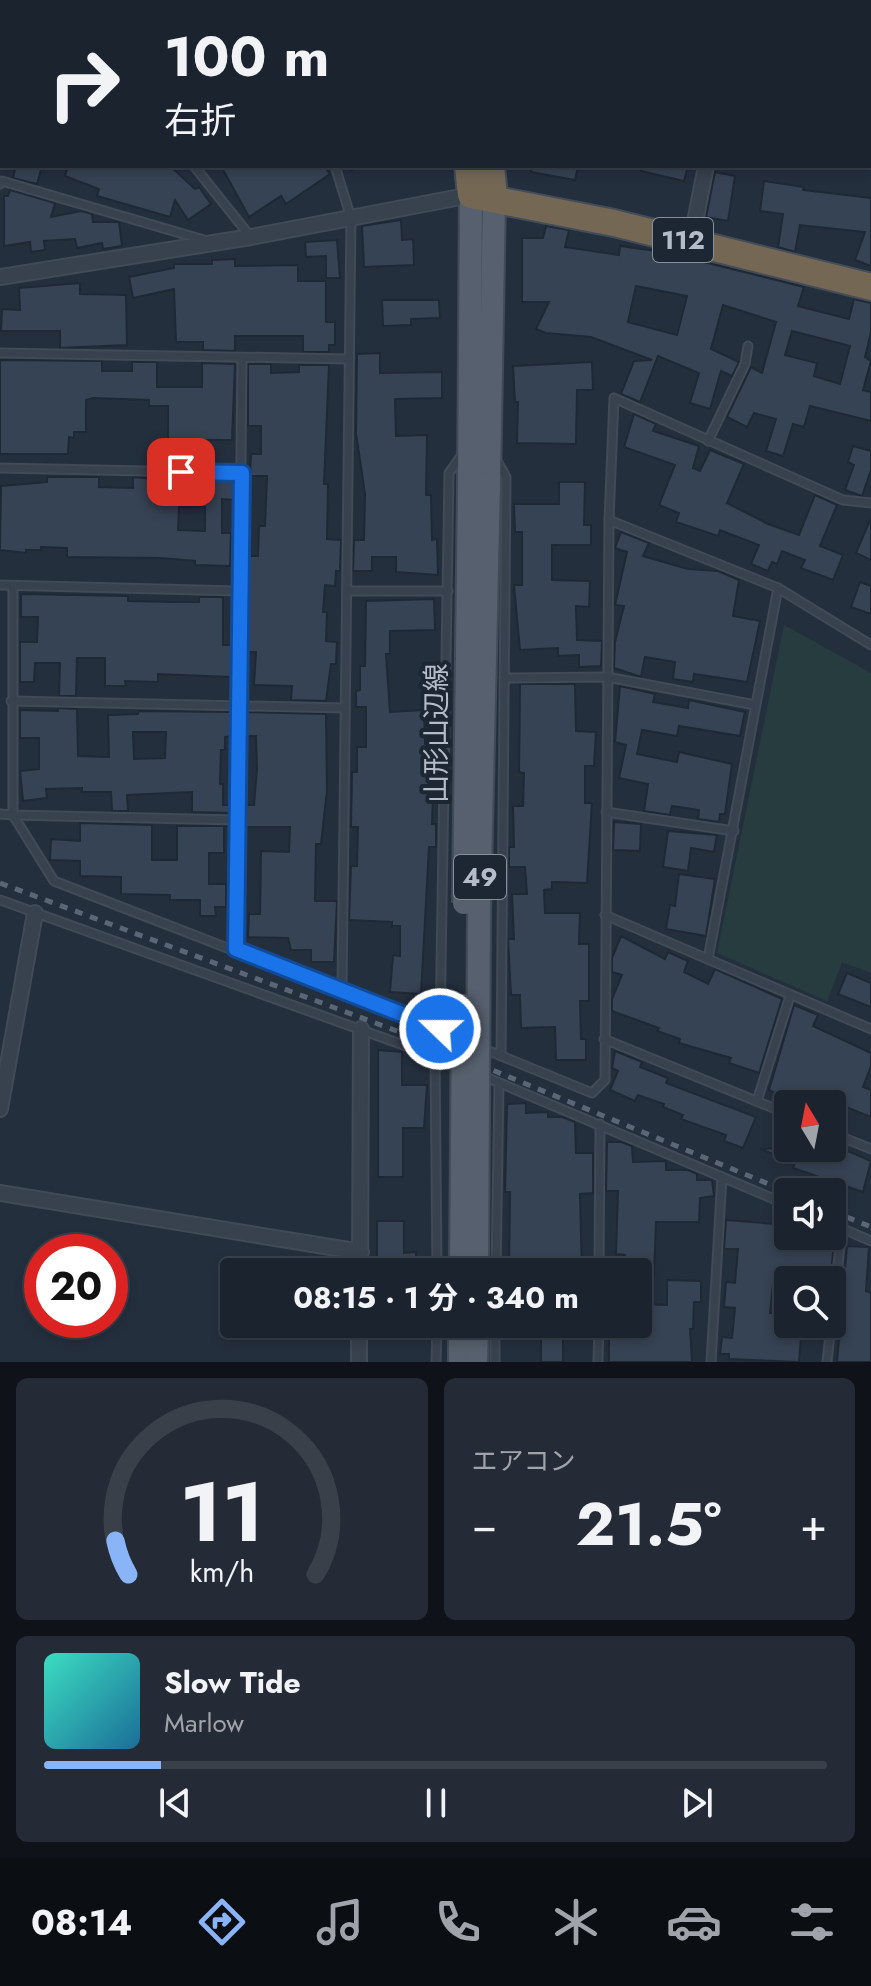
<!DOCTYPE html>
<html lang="ja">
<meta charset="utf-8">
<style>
body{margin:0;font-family:Jost,"Noto Sans JP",sans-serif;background:#242b36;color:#f1f3f6;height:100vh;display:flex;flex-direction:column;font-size:30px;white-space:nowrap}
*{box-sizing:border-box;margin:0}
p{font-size:26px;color:#a0a4aa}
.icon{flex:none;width:44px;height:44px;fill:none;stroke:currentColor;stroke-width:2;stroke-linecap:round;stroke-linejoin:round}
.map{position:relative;height:1362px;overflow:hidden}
.details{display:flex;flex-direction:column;gap:16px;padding:16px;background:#0f1319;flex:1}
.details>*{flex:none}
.guide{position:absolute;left:0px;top:0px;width:872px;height:168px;box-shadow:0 4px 12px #0003,0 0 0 2px #39404a;background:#1b232e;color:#f1f3f6;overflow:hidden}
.needle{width:52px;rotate:350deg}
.fabs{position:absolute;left:774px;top:1090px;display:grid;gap:16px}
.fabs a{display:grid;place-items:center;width:72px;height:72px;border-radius:8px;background:#1b232e;box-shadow:0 4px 12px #0003,0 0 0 2px #39404a;font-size:40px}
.speed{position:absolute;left:24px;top:1234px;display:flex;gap:16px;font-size:40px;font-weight:700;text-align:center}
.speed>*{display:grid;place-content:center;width:104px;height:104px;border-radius:50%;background:#1b232e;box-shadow:0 4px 12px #0003,0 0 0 2px #39404a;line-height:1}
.speed .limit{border:12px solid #d22;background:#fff;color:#111}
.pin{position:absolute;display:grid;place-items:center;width:68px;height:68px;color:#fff;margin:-34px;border-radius:16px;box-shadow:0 4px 12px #0006}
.me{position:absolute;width:88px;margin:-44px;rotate:292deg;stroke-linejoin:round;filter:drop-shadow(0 0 6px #0008)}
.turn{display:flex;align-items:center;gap:28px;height:168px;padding:0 32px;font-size:36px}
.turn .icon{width:104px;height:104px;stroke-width:2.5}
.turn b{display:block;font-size:56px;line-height:68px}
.big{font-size:60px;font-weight:700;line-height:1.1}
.details .widget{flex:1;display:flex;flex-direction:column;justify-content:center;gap:12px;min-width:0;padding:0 28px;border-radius:12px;background:#242b36}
.details .dial{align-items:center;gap:0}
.dial svg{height:208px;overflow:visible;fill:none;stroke:#39404a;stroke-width:7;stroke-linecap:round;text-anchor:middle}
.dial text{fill:#f1f3f6;stroke:none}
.song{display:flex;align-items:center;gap:24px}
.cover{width:96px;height:96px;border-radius:12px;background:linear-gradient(135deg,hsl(170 70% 55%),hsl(200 70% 35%))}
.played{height:8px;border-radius:4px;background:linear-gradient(90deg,#8ab4f8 15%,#39404a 15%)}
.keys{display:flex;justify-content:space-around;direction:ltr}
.heat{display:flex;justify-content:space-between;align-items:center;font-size:44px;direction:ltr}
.details .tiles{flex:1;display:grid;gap:16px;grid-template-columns:1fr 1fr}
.widget:last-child{grid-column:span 2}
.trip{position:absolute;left:220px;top:1258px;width:432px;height:80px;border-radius:8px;background:#1b232e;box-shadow:0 4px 12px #0003,0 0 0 2px #39404a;font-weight:700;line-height:80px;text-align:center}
.tabs{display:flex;height:128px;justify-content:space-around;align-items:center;background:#0b0e12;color:#a0a4aa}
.tabs .icon{width:56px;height:56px}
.tabs .current{color:#8ab4f8}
.tabs b{font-size:36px;color:#f1f3f6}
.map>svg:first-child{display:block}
.green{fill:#263c3f}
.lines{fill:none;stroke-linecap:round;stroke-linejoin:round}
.stream{stroke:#17263c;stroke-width:5}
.building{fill:#364354;stroke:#1f2835;stroke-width:2;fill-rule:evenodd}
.lane-casing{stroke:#414a57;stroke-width:11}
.street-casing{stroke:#414a57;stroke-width:18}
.primary-casing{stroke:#414a57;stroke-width:26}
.highway-casing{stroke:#434c59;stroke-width:30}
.lane{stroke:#38414e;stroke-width:7}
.street{stroke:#38414e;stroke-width:14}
.primary{stroke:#56606e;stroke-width:22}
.highway{stroke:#746855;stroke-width:26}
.rail{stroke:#5a6575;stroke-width:5;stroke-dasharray:8 8;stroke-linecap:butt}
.primary-bridge-casing{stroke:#414a57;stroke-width:26;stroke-linecap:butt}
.primary-bridge{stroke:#56606e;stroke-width:22}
.route-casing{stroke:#114b97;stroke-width:20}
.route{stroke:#1a73e8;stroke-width:14}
.labels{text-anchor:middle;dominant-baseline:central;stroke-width:8;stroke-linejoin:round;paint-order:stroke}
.shield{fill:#1d2633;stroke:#878f9c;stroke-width:2}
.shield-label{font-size:26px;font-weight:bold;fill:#b4bcc9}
.street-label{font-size:28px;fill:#b4bcc9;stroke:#1d2633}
</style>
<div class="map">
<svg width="871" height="1362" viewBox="0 0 871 1362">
<rect width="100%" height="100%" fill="#242f3e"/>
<polygon class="green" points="784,625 871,673 871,973 842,962 827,1001 717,953"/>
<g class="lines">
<g class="stream">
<polyline points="356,2 356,0"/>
<polyline points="350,166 351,169"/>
</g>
</g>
<g class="building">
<polygon points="16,166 42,166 37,184 13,178"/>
<polygon points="68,166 170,166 195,189 199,187 211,204 188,220 175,200 170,217 97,196 99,189 65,176"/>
<polygon points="221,166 324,166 330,174 286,204 281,196 249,217"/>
<polygon points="531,166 578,166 575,180 531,172"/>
<polygon points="642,166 688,166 684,181 641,171"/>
<polygon points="715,172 735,176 728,221 706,217"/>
<polygon points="764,181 804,187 803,190 871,198 871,266 855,260 865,232 800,225 795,252 778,247 783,214 760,211"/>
<polygon points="10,190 55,203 51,217 81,211 92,214 93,222 119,222 122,246 103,249 102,243 77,248 75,239 44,241 45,250 31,252 30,242 4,246 4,196 8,196"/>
<polygon points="401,220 402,240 413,239 414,265 364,267 362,226"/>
<path d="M546 226 569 230 565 247 619 255 620 246 663 252 804 287 798 306 849 319 854 299 871 303V332L865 357 871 361 863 390 871 392V421L810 406 804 427 793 424 783 456 766 451 776 419 754 413 747 427 727 417 751 367 762 373 776 322 723 305 711 349 739 362 732 376 721 371 710 409 690 403 699 373 658 356 640 402 621 394 634 361 652 360 591 337 546 333 536 329 549 302H522V238H543ZM636 286 687 296 677 335 628 322ZM792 331 850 346 840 384 814 376 817 363 785 355Z"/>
<polygon points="337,240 340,278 326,278 326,256 306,257 305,242"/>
<polygon points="235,259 235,266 298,265 298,281 326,281 326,322 335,322 335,345 329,345 329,352 303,352 303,336 235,336 235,351 203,350 203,342 176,342 174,289 133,298 129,277 174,268 174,264 212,264 212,260"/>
<polygon points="80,283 80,294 126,295 127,345 60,348 60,331 1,331 2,309 20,310 19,288"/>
<polygon points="382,300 439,300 440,318 411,319 411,325 383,326"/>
<polygon points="380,353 380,373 442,372 442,398 395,399 396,436 427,435 426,495 431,495 432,540 437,539 438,575 396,572 396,557 372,557 372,571 353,571 354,540 364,540 365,494 356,433 357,354"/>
<polygon points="0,360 102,361 102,371 132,371 132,362 157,362 157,387 202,387 202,363 235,364 232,440 168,440 168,406 149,406 149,400 93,398 86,400 86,432 74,432 74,438 69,437 68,454 0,454"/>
<polygon points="592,362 593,390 577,390 576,444 517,443 518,402 515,402 513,366"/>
<polygon points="248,364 271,364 271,373 299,372 299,365 329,365 324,484 328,484 327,539 341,540 340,571 336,571 335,586 325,585 323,612 327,612 326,641 337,642 336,664 331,664 326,701 291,700 292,686 254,685 256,652 246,652 247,556 258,556 259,526 265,526 267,476 250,476 251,454 261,454 261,426 248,426"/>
<polygon points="634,414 656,424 653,431 699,446 693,468 700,471 710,450 744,464 727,503 768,524 799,535 815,495 837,505 820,546 843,555 833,580 801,568 805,560 782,551 777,564 772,562 768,571 751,564 759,545 720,530 718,536 676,522 679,513 659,505 675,465 624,447"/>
<polygon points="853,446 871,451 871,470 862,496 845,490 854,465 848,462"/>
<path d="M47 477H99V487L133 488V477L183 482V478L234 480V500L222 499V533H231L230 566 195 565V561L160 558 67 557V548L41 547V550H26V553L0 550 1 486 47 482ZM179 507H205V531L178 530Z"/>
<polygon points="559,482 585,482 584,525 591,525 591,545 552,545 552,580 590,581 589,607 576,606 577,640 602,641 601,666 579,667 579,655 558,656 558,648 520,650 514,585 522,585 522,532 515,532 514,504 559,504"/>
<polygon points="871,518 871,560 856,553"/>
<polygon points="621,532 649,543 643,556 688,569 718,571 739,580 733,616 760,621 747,682 694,674 693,682 673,679 675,662 645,657 641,677 614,668 615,642 624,606 615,605 627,552 615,548"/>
<polygon points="860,582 871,586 871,614 851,607"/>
<polygon points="21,594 128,596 128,601 174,602 199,602 199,597 223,597 223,645 231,645 231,677 158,674 158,682 125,681 126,686 105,686 105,658 77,658 76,696 59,696 60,663 35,663 34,682 20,682 20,642 37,642 38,617 21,617"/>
<polygon points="434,599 435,630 390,631 390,654 386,654 390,712 424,710 425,744 435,744 432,824 436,824 436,847 429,847 421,994 390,992 393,955 400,956 400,926 392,926 392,922 349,920 351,866 357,866 358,827 351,827 352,772 357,772 357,747 366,747 366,707 356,707 356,691 360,690 360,666 365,666 366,601"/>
<polygon points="520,684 575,684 576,731 596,732 594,766 585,766 585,803 592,803 587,883 552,882 552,889 544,890 545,913 580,913 579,944 589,944 589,1001 580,1001 581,1039 586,1039 586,1060 556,1060 555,1027 521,1028 520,995 511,995 508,939 514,939 512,894 527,894 525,867 509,867 509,847 514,847 513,806 523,806 524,773 519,772"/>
<polygon points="620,686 655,694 653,702 688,708 689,700 745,712 740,736 679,726 677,736 642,730 637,754 677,762 679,752 732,764 725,814 720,814 719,822 698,819 699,810 672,806 670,815 644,811 648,784 619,778 626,745 615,742"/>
<path d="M58 708 77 709 78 756 109 757 108 715 138 714V711L232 712V736L225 737V750H221L220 784H223V805H231V813L192 812V792L127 795 128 811H112L111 792H82V788L46 789 47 798 23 801 20 771 39 769V738H20V710L58 711ZM133 732H166L165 758 134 759Z"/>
<polygon points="245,712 326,714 327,790 321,844 316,844 315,901 337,901 334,962 311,962 311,950 291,950 288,938 248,937 249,914 260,914 261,851 289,852 290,827 244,827 244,805 254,805 257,769 256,736 245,736"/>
<polygon points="614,822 641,824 640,851 613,850"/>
<polygon points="80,823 152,825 152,860 177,860 177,826 231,826 224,826 224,853 209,853 209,884 226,884 226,907 215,907 216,916 200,916 200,900 170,900 170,895 121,894 121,877 80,876 80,861 50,860 51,839 80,841"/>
<polygon points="668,831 717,835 714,852 691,848 688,871 663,867"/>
<polygon points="679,874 715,879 706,936 666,929 670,905 675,906"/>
<polygon points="621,936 665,959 668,952 688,961 684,972 708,984 715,969 782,999 759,1073 729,1063 731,1058 679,1043 680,1039 657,1031 659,1028 612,1011 612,999 622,975 612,972 612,958"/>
<polygon points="847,973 871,983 871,1007 838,994"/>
<polygon points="794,1005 818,1015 813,1026 871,1053 871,1066 863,1087 871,1090 871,1117 834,1102 797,1104 769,1090"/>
<polygon points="378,1050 402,1052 402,1085 427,1085 424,1128 403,1128 403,1177 378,1177"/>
<polygon points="615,1051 642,1062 640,1067 668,1078 666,1083 756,1117 743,1148 724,1141 726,1135 681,1119 683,1115 663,1107 664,1104 638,1095 635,1101 610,1090 618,1071 612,1068"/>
<polygon points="526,1103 526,1113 548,1112 548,1117 562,1117 575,1122 576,1153 593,1153 593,1193 580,1194 582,1272 509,1271 510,1192 505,1192 507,1104"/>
<polygon points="787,1122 788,1148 832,1148 832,1144 871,1161 863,1192 793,1168 795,1162 760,1149 777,1148"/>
<polygon points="607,1142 621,1142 632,1146 633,1162 666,1161 666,1170 688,1170 697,1174 697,1180 712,1180 714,1196 700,1198 699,1222 656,1222 654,1276 624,1272 625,1255 616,1254 618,1191 606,1191"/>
<polygon points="726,1220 788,1225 788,1236 830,1236 830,1244 834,1245 830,1280 788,1280 788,1285 773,1284 770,1313 788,1314 788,1324 808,1324 807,1337 801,1337 799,1362 729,1359 729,1354 720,1354 722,1337 732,1338 735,1308 724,1307 726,1282 735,1283 738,1249 724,1249"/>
<polygon points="377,1221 404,1221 404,1253 416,1252 416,1272 377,1272"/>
<polygon points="847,1246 869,1247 866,1291 871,1293 871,1362 837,1362"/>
<polygon points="667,1280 701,1281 701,1302 694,1302 693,1329 690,1329 692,1362 609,1362 609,1335 620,1335 619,1324 638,1324 638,1304 667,1305"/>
<rect x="541" y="1324" width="22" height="38"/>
</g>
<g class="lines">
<g class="lane-casing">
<g id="lane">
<polyline points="216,0 217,2"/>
<polyline points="0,53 2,53"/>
<polyline points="870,122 871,122"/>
<polyline points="194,166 250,236"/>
<polyline points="335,166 351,218 342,989"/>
<polyline points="0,184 2,181 204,240"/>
<polyline points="0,353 349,359"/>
<polyline points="708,441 745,364 748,346"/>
<polyline points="496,459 506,477 501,1056"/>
<polyline points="0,468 242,473"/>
<polyline points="609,520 778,588 871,645"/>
<polyline points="0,585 238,591"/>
<polyline points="13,586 13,815 236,820"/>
<polyline points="347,591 448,591"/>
<polyline points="504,678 607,677 755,705"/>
<polyline points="11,701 345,708"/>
<polyline points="606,812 734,831"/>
<polyline points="0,814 13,815 54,881 460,1038"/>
<polyline points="0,900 459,1065"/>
<polyline points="605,915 871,1029"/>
<polyline points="236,949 242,358"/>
<polyline points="708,959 778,588"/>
<polyline points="440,1029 449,473 464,452"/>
<polyline points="604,1039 788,1114"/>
<polyline points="482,1048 592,1093 605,1080 609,520 614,398 843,500 871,503"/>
<polyline points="435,1054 437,1272"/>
<polyline points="481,1075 788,1205"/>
<polyline points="757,1101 790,996"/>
<polyline points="832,1133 871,1149"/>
<polyline points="832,1224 871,1241"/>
<polyline points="496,1272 499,1083"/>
<polyline points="599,1272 600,1124"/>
<polyline points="832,1318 842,1228"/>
<polyline points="436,1362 437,1324"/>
<polyline points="495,1362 495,1324"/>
<polyline points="598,1362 599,1324"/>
<polyline points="711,1362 722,1177"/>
<polyline points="827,1362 831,1324"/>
</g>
</g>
<g class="street-casing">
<g id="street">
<polyline points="748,2 749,0"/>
<polyline points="691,242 706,166"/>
<polyline points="0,277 251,237 471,195"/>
<polyline points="0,1109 35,913"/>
<polyline points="0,1193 361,1252"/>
<polyline points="360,1272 361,1029"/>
<polyline points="359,1362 359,1324"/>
</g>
</g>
<g class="primary-casing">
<g id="primary">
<polyline points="489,483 494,198"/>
<polyline points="469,487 471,195"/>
<polyline points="460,1362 460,1324"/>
<polyline points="476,1362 477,1324"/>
</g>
</g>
<g class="highway-casing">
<g id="highway">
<polyline points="424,0 425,2"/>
<polyline points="454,0 454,2"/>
<polyline points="478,0 478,2"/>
<polyline points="468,166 471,195 614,223 871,287"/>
<polyline points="491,166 494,198"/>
</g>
</g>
<use href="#lane" class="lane"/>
<use href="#street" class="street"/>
<use href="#primary" class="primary"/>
<use href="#highway" class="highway"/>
<g class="rail">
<polyline points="0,883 405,1034 788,1192"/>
<polyline points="832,1211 871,1227"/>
</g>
<g class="primary-bridge-casing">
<g id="primary-bridge">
<polyline points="464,903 469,487"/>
<polyline points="461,1272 463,1005"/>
<polyline points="477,1272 479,913 489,483"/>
</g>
</g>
<use href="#primary-bridge" class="primary-bridge"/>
</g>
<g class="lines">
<g class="route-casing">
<polyline id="route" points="181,472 242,473 236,949 440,1029"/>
</g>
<use href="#route" class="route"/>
</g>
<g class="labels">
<g class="shield">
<rect x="653" y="218" width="60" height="44" rx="6"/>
<rect x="454" y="855" width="52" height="44" rx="6"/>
</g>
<g class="shield-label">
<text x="683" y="240">112</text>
<text x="480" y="877">49</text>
</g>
<g class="street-label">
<text transform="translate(436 733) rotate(-90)">山形山辺線</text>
</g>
</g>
</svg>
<div class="fabs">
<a><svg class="needle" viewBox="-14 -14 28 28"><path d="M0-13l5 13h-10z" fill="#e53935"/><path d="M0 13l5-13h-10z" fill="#a0a4aa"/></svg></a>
<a><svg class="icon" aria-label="sound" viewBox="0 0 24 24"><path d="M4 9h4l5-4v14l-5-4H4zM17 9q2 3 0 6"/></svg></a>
<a><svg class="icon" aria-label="search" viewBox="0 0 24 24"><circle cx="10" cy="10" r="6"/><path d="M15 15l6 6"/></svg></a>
</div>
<div class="speed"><div class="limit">20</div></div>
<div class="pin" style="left:181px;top:472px;background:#d93025"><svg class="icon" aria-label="arrive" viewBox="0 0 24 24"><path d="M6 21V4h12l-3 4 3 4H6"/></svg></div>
<svg class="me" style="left:440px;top:1029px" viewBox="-20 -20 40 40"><circle r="17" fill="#1a73e8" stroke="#fff" stroke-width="3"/><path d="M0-11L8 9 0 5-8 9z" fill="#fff"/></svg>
<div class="trip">08:15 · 1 分 · 340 m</div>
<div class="guide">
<div class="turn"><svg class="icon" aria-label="right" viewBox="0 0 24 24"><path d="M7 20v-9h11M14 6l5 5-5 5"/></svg><div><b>100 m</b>右折</div></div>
</div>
</div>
<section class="details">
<div class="tiles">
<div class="widget dial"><svg viewBox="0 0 100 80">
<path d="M14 69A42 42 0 1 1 86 69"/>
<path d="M14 69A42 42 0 0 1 9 56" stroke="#8ab4f8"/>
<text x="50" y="56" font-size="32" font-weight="700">11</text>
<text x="50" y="72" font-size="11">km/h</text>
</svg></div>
<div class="widget"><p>エアコン</p>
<div class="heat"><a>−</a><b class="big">21.5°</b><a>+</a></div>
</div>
<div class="widget">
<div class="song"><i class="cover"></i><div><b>Slow Tide</b><p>Marlow</p></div></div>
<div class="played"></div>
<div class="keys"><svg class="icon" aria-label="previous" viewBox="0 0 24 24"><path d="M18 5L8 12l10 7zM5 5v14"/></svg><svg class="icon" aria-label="pause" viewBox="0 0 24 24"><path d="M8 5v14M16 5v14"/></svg><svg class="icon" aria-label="next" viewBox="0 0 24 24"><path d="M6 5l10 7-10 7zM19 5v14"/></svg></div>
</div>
</div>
</section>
<nav class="tabs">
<b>08:14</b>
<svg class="icon current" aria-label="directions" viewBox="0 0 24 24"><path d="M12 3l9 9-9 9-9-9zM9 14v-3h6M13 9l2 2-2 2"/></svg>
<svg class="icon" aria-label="music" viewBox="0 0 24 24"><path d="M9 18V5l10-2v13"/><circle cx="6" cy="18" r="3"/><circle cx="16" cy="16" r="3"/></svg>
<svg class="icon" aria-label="phone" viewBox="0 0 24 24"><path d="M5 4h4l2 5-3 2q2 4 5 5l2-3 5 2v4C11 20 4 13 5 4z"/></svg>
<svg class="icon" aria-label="climate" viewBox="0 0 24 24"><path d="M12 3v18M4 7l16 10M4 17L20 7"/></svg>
<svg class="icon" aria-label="car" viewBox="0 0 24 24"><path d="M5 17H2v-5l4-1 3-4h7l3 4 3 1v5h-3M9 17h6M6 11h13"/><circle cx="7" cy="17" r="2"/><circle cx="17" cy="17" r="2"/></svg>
<svg class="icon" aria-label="filters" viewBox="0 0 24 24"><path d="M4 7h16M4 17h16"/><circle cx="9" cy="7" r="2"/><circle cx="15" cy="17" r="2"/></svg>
</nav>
